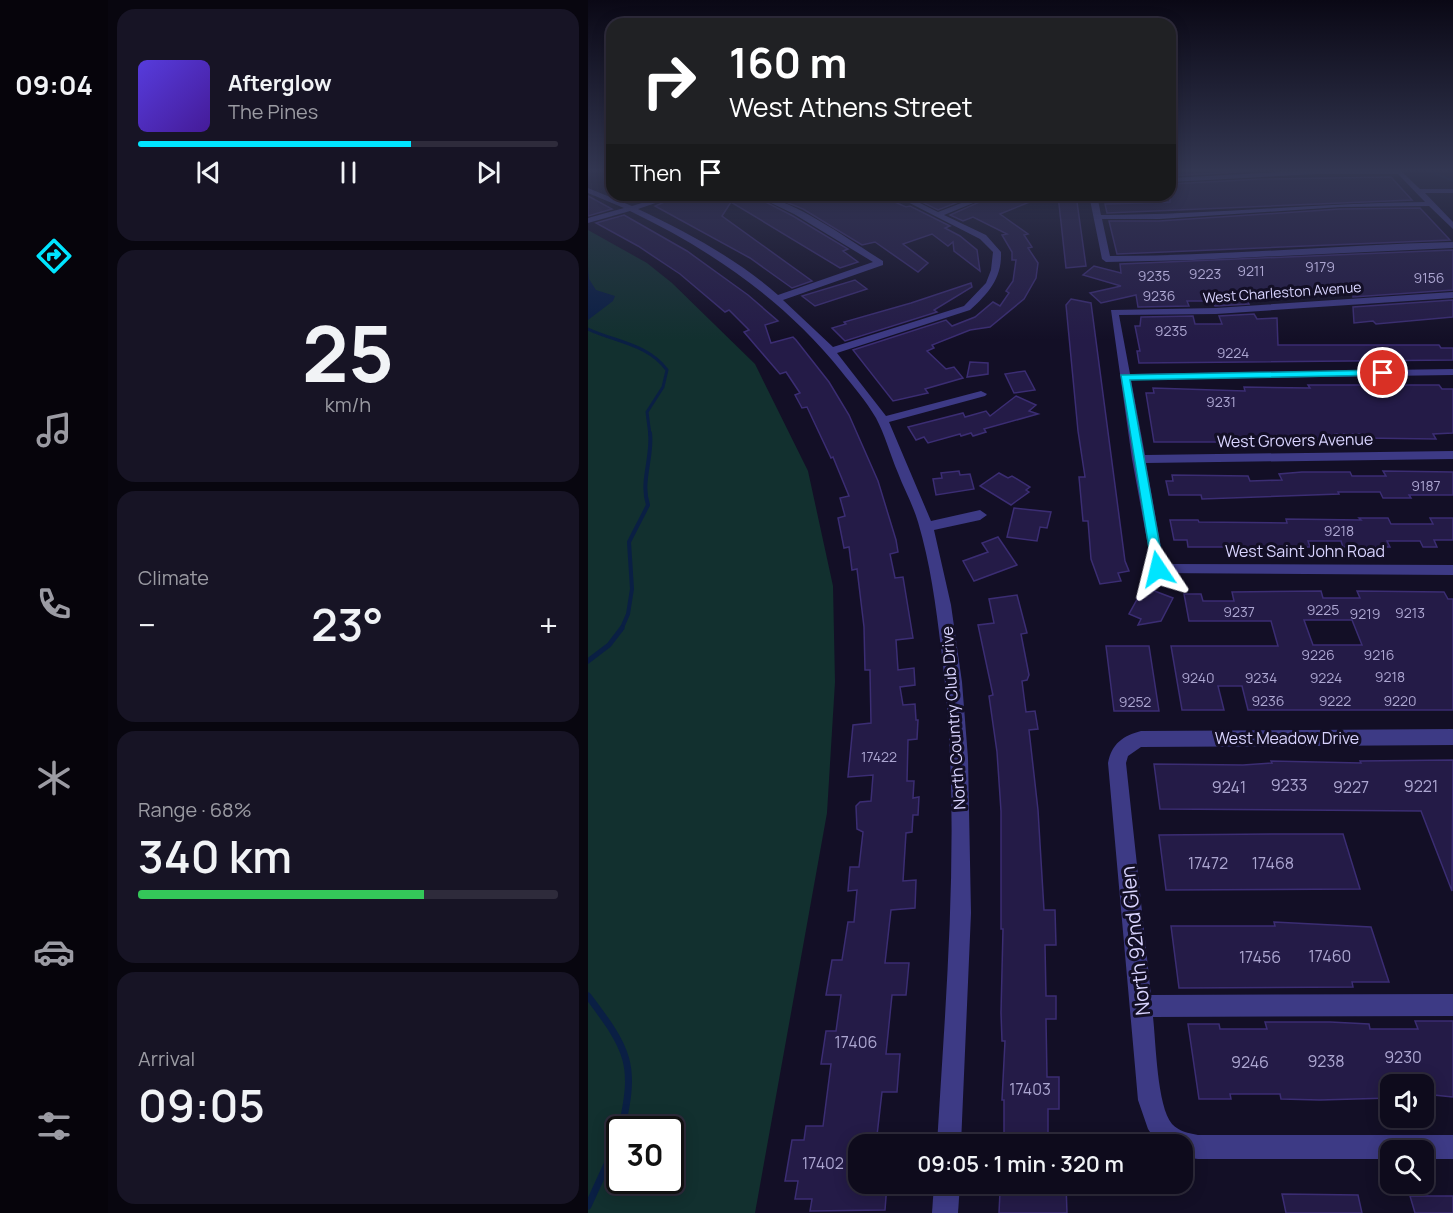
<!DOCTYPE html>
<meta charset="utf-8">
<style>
body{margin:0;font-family:Manrope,sans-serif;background:#171425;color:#f1f3f6;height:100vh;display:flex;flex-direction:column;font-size:22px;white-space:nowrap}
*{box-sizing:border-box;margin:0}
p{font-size:20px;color:#9b9ba3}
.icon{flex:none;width:33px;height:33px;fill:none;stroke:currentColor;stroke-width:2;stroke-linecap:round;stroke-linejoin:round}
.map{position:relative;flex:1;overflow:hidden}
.drawer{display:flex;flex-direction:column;gap:9px;padding:9px;background:#08060f;width:480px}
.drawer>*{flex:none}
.banner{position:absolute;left:18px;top:18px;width:570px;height:183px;border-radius:18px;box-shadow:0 3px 15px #0003,0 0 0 2px #2e2b3b;background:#202124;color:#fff;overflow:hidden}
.tools{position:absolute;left:792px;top:1074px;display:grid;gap:12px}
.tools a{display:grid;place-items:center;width:54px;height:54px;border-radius:12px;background:#0e0b1c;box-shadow:0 3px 15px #0003,0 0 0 2px #2e2b3b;font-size:30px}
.speed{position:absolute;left:18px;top:1116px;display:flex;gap:12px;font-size:30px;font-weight:700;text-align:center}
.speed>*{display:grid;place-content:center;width:78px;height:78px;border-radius:50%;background:#0e0b1c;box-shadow:0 3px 15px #0003,0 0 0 2px #2e2b3b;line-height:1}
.speed .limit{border:3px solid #111;border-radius:9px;background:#fff;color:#111}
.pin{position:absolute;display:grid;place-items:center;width:51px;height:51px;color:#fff;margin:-26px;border:3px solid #fff;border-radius:50%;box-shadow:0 2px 6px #0007}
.me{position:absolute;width:66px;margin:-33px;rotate:350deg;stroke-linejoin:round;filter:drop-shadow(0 0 4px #0008)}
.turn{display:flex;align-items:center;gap:21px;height:126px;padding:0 24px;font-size:27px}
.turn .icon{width:78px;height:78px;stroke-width:2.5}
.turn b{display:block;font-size:42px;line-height:51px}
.then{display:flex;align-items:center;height:57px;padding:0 24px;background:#0003;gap:12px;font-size:22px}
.big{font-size:45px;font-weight:600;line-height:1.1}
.drawer .tile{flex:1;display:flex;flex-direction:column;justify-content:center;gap:9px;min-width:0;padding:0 21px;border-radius:18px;background:#171425}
.drawer .dial{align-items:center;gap:0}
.dial b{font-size:78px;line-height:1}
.song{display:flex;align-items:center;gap:18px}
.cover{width:72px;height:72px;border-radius:9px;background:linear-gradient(135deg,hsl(250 70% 55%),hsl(260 70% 35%))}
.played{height:6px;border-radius:3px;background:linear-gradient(90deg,#00e5ff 65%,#2e2b3b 65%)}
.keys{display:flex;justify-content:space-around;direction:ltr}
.heat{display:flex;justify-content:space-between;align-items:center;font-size:33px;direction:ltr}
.charge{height:9px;border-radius:4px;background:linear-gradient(90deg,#34c759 68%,#2e2b3b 0)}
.trip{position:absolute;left:260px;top:1134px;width:345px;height:60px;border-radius:18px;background:#0e0b1c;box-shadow:0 3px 15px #0003,0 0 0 2px #2e2b3b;font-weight:600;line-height:60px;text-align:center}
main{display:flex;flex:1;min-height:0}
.dock{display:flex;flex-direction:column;width:108px;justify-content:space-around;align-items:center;background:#06040b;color:#9b9ba3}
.dock .icon{width:42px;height:42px}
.dock .current{color:#00e5ff}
.dock b{font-size:27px;color:#f1f3f6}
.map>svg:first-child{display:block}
.green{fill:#12302f;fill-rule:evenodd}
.water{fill:#0a1f44}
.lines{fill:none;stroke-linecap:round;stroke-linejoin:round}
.stream-far4{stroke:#0a1f44;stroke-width:2}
.stream-far3{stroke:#0a1f44;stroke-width:3}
.stream-far2{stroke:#0a1f44;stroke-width:4}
.stream-far1{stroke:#0a1f44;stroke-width:5}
.stream{stroke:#0a1f44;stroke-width:7}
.building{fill:#241b47;stroke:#3b2d73;stroke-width:1.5;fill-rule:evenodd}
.minor{fill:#3d3a85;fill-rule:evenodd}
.route{fill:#00e5ff;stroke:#0095a6;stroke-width:1.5}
.labels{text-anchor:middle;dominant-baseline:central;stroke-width:6;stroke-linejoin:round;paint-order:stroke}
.number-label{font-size:14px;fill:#aca6d1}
.far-street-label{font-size:14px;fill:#d9d4ff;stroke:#130f26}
.street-label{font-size:16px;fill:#d9d4ff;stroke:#130f26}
.near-number-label{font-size:16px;fill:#aca6d1}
.near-street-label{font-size:20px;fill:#d9d4ff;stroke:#130f26}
</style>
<main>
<nav class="dock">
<b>09:04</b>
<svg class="icon current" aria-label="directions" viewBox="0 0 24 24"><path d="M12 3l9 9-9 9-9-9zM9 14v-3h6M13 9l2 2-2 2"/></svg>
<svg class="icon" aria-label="music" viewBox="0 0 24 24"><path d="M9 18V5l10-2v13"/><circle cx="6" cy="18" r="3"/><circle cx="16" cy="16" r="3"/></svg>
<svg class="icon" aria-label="phone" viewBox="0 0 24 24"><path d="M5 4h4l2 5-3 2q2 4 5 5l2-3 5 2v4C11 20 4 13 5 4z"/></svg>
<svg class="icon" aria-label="climate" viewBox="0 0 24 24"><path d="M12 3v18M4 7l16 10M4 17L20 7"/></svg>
<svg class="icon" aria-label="car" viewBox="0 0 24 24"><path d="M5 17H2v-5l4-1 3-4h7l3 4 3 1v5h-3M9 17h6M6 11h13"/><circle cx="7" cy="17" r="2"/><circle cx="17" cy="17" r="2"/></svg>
<svg class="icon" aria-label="filters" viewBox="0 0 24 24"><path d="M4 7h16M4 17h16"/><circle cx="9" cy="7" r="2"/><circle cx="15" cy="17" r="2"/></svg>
</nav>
<section class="drawer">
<div class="tile">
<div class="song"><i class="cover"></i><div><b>Afterglow</b><p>The Pines</p></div></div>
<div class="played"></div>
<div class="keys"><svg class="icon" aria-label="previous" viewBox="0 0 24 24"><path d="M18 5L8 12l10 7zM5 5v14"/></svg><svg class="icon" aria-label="pause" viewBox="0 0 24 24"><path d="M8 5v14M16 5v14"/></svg><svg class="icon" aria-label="next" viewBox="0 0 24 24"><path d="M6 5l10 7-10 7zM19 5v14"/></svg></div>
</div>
<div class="tile dial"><b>25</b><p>km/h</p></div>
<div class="tile"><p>Climate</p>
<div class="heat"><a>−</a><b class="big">23°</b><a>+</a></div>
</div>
<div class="tile"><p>Range · 68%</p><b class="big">340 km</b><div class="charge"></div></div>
<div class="tile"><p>Arrival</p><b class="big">09:05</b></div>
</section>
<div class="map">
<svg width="865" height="1213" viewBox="0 0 865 1213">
<rect width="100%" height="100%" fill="#130f26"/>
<path class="green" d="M0 230 59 263 84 283 167 364 220 471 245 586 247 682 239 813 167 1213H0ZM32 1130H82V1180H32Z"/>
<polygon class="water" points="0,267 1,279 8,290 27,296 25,301 0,320"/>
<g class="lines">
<polyline class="stream-far4" points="840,170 865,181"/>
<path class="stream-far3" d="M0 329C28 342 60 344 79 370L75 387 59 412 62 435"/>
<path class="stream-far2" d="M33 630 40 614 44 589 41 542 60 505C52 482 65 457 62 433"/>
<polyline class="stream-far1" points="0,661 21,645 34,628"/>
<g class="stream">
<path d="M0 996C40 1049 49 1064 33 1130"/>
<polyline points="0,1206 32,1136"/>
</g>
</g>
<g class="building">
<polygon points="582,170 664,170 665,171 582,176"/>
<polygon points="803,177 824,200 519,213 517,204 582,202 582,184 674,179"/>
<polygon points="93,195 164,195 205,216 260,249 255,251 270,262 252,268 143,202 134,216 224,281 204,288 162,258 67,206"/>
<polygon points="181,195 291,195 318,207 322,206 362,226 357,228 372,236 389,250 392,271 366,251 365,242 360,246 344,234 315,244 340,263 330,272 287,242 274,245 215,209"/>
<polygon points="354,195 388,195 350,210 334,202"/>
<polygon points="407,195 428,195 444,201 412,214 440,234 436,235 444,247 440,248 450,263 448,278 436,299 402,327 382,330 344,345 346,348 339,351 358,369 366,367 375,378 337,389 340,393 305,401 265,350 358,320 364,326 387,317 405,302 412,306 421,293 418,291 425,281 428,260 424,260 424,252 414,235 419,234 385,217 375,221 362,215"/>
<polygon points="470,195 488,195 498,266 478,268"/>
<polygon points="0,196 24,209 0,216"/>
<polygon points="832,208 862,240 529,254 521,221 571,221 752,209"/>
<polygon points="36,215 99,251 160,295 190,321 177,325 183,343 205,337 208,340 241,382 261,415 290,481 308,540 310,552 302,554 307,578 315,577 325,638 308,640 310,670 326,668 327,685 312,687 315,705 327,704 328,720 330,720 329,739 320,740 319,781 326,781 325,798 331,797 330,815 325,815 324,832 318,833 315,881 328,880 327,908 303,910 297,963 321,963 318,995 304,995 298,1054 312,1054 309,1092 294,1092 288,1144 270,1144 270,1184 299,1184 297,1210 222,1211 224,1199 207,1199 210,1181 197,1181 204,1140 216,1140 218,1126 235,1126 243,1064 233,1064 238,1031 248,1031 253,995 238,995 244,960 254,960 260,922 266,922 269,890 260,891 262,867 271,867 275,832 269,829 268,806 272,802 283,801 285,775 260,777 265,725 283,723 282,670 277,670 276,627 269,569 264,570 261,547 256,548 250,518 257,516 252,498 261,496 245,457 243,458 219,407 214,408 207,395 212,393 198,372 192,374 156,332 161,330 141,310 137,312 92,274 50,246 8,223"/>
<polygon points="865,250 865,290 765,297 765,291 657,297 661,304 627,306 625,301 599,301 601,306 550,307 548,295 513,303 502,293 533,286 495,275 506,266 533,273 532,264"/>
<polygon points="267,280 279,289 227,306 214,296"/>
<polygon points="383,283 384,287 346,310 349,312 257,341 244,328 258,324 256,322 323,303"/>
<polygon points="483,299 503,303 537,561 541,571 530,573 533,581 512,584 503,559 500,521 495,521 491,477 497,477 490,431 478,305"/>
<polygon points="865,300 865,317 788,324 785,321 766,323 765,307"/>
<polygon points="666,314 669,319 689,318 690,345 851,345 853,348 865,348 865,360 551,363 549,351 552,351 547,326 552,326 553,317 605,316 607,324 634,324 631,316"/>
<polygon points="382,362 400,363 400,374 379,377"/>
<polygon points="437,371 447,390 426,393 417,374"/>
<polygon points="720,385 851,385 854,389 865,389 865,433 845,434 848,439 775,438 773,434 747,434 749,439 647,442 566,442 558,393 566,393 565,388 657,391 656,387 722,388"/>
<polygon points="428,396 448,405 441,411 450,414 396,429 398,432 385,436 383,433 373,436 372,434 340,443 336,437 328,440 320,427 375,413 377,417 398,411 402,416"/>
<polygon points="371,471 372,475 382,474 386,489 348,495 345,479 354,478 353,473"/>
<polygon points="795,471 865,472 865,495 821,495 823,498 795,498 792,492 750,492 751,494 614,499 613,495 581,495 578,481 585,481 584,475 660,476 662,481 694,480 691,474 714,472 762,472 764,476 798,476"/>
<polygon points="411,473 420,478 424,476 442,487 438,490 441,492 423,505 392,486"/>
<polygon points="426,508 463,512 459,528 452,527 449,541 419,537"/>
<polygon points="771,518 800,518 803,524 845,524 842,518 865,518 865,540 846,540 849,547 835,547 832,541 799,541 802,547 755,547 753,541 720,541 722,547 600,547 599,540 586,540 582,520 610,520 611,522 699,523 698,519 773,520"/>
<polygon points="410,537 429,565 386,581 375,561 400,552 394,543"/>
<polygon points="556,587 585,598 573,621 550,625 553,619 541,614"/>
<path d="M733 591 735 598H772L769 591 856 592 860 599H865V710H660L654 686H630L636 710H594L583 646H690L683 621H601L596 594H613L615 601H646L644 592ZM716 620H764L774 645H725Z"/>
<polygon points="429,595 439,633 433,634 441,675 439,680 434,681 438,712 447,711 450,729 441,730 450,810 456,910 467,910 468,945 457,945 458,996 468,996 468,1019 458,1019 459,1077 471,1077 471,1109 460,1109 460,1134 416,1134 416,1100 414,1100 417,1041 414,1041 413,1013 415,929 413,929 413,811 409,752 401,696 405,695 390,625 406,623 401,599"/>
<polygon points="518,646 561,646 571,711 526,711"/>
<polygon points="865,760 864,891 833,811 572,809 566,764 655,765 684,763 683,761 773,763 772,761"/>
<polygon points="697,834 755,834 772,889 578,890 571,835"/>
<polygon points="686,922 783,927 801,982 764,982 765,987 591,988 583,926 687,926"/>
<polygon points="827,1021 865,1021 865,1097 836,1094 836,1084 798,1084 802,1098 732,1100 693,1099 692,1094 642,1094 643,1099 611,1099 600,1024 631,1024 632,1029 679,1029 677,1022 742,1022 781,1024 782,1029 830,1029"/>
<polygon points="415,1184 478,1184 479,1213 411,1213 412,1192 415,1192"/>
<polygon points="694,1194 770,1195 774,1213 698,1213"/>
<polygon points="822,1196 865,1196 865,1213 827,1213"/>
</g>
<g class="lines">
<g class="minor">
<path d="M728 170H812L832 189H865V193H837L865 222V229L841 206 752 207 571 219H514L522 256C636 256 750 245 865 242V248L605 260 518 262 514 259 501 195H509L513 215C621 215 728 203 837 202L810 174H728L582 182V178Z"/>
<path d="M0 188 44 206 79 195H91L50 209C99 232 149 259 190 295L285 262 206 214 166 195C200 195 264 242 295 261V265L195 300 245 347 376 306 398 283 403 270 405 252 392 239 306 195H316L350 212 394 195H405L356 215 398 235 413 252C414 278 401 293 382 310L249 353 298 416 393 391 399 394 397 396 301 422 343 521 392 510 399 515 392 520 346 530 363 605 374 682 380 758 383 913 373 1144H349C359 979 374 812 353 648 348 606 342 562 330 522 325 505 316 489 310 473 302 454 297 435 288 418 278 401 265 386 253 371 196 300 123 250 42 211L0 223V218L36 208 0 193Z"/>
<polygon points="865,292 865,298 628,314 531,315 542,374 865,369 865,375 543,380 557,455 865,451 865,459 558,463 576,564 865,565 865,575 565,573 544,459 523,310 628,308"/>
<path d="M865 729V745L553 747 540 756 538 763 563 995 865 994V1016L565 1017C568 1043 569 1106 584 1124 592 1132 600 1133 610 1135H865V1159H836V1150H802V1159H610L594 1157V1144H570L560 1129 550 1100 520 763C524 743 535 736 553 731Z"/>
<polygon points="346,1184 372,1184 370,1213 344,1213"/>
</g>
</g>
<linearGradient id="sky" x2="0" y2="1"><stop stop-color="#0a0815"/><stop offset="0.5" stop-color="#333752"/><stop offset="1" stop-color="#333752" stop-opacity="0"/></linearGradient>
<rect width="865" height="340" fill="url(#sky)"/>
<polygon class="route" points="795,370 798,371 798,375 542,380 576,569 570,574 565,573 533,375"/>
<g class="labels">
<g class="number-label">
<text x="732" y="266">9179</text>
<text x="663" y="270">9211</text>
<text x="617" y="273">9223</text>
<text x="566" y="275">9235</text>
<text x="841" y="277">9156</text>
<text x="571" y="295">9236</text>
<text x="583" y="330">9235</text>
<text x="645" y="352">9224</text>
<text x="633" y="401">9231</text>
<text x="838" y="485">9187</text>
<text x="751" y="530">9218</text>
<text x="735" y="609">9225</text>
<text x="651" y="611">9237</text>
<text x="822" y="612">9213</text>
<text x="777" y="613">9219</text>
<text x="730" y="654">9226</text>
<text x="791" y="654">9216</text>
<text x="802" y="676">9218</text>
<text x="610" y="677">9240</text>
<text x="673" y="677">9234</text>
<text x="738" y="677">9224</text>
<text x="680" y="700">9236</text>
<text x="747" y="700">9222</text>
<text x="812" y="700">9220</text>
<text x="547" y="701">9252</text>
<text x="291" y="756">17422</text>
</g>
<g class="far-street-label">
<text transform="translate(694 292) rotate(-4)">West Charleston Avenue</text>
</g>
<g class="street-label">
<text transform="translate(707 440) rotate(-1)">West Grovers Avenue</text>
<text x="717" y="551">West Saint John Road</text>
<text transform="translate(365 718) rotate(-94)">North Country Club Drive</text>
<text x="699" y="738">West Meadow Drive</text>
</g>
<g class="near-number-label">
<text x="701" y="785">9233</text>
<text x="833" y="786">9221</text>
<text x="641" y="787">9241</text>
<text x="763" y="787">9227</text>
<text x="620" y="863">17472</text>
<text x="685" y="863">17468</text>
<text x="742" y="956">17460</text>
<text x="672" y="957">17456</text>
<text x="268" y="1042">17406</text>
<text x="815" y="1057">9230</text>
<text x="738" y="1061">9238</text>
<text x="662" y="1062">9246</text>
<text x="442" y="1089">17403</text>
<text x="235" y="1163">17402</text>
</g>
<g class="near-street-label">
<text transform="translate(547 941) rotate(-96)">North 92nd Glen</text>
</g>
</g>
</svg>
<div class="tools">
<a><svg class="icon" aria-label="sound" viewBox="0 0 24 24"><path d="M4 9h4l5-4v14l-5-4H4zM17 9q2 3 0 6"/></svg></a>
<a><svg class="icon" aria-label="search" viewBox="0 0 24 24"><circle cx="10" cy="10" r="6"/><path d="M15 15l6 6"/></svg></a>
</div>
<div class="speed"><div class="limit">30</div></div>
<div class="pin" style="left:795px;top:373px;background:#d93025"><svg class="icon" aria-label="arrive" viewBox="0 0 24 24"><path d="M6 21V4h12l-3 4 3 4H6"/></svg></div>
<svg class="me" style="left:570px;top:569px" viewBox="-20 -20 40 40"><path d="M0-17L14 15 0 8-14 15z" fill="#00e5ff" stroke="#fff" stroke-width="4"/></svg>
<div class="trip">09:05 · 1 min · 320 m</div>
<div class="banner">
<div class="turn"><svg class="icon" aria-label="right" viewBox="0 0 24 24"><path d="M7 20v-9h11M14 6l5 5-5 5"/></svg><div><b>160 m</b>West Athens Street</div></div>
<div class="then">Then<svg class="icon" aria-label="arrive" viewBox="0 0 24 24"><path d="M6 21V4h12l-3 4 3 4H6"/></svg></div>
</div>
</div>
</main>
